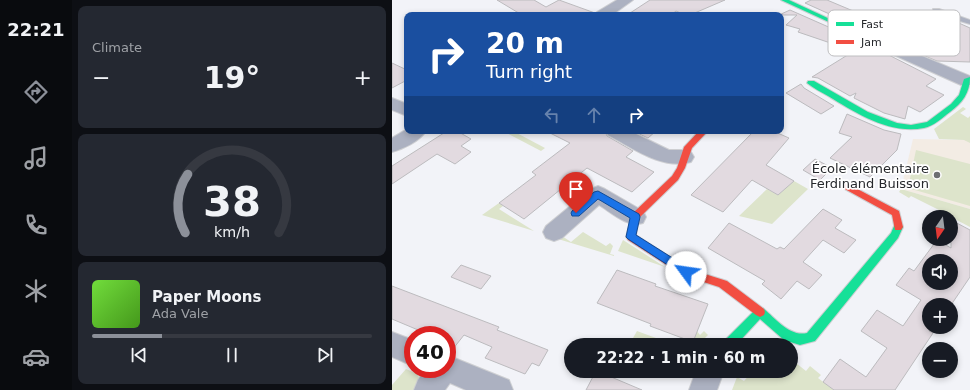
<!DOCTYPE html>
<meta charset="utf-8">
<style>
body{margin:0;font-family:"DejaVu Sans",sans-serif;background:#242831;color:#f1f3f6;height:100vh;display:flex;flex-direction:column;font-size:15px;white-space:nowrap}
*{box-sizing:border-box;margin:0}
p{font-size:13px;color:#9ea1a6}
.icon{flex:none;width:22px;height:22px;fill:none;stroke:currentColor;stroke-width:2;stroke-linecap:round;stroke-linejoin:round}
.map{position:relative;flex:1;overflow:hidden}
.sheet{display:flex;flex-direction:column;gap:6px;padding:6px;background:#0d0f14;width:320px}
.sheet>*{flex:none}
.guide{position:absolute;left:12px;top:12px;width:380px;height:122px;border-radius:8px;box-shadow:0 2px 6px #0003;background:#1a4fa0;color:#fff;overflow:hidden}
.needle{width:26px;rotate:194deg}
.tools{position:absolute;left:530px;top:210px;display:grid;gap:8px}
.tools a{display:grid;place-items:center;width:36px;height:36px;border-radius:50%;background:#171b24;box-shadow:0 2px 6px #0003;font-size:20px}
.speed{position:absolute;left:12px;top:326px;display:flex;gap:8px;font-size:20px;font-weight:700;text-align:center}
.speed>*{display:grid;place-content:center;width:52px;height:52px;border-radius:50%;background:#171b24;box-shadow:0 2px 6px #0003;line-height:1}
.speed .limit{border:6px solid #d22;background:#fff;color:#111}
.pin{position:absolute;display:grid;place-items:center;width:34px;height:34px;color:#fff;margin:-41px -17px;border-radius:50% 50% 50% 0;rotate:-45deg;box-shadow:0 0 4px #0007}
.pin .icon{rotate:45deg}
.me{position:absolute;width:44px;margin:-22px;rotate:301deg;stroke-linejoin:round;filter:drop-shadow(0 0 3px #0008)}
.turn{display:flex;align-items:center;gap:14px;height:84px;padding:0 16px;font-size:18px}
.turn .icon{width:52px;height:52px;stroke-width:2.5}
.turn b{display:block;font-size:28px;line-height:34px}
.lanes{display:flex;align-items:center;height:38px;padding:0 16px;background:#0003;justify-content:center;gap:20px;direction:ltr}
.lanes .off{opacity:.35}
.big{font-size:30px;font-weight:700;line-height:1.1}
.sheet .card{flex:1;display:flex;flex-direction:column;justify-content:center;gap:6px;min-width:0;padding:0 14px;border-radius:8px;background:#242831}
.sheet .dial{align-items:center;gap:0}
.dial svg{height:104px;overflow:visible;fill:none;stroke:#363941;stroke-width:7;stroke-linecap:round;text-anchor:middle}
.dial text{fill:#f1f3f6;stroke:none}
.song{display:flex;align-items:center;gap:12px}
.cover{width:48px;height:48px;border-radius:6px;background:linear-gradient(135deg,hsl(100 70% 55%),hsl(100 70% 35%))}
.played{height:4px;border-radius:2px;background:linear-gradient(90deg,#8c9099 25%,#363941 25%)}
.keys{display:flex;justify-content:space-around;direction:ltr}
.heat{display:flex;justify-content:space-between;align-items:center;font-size:22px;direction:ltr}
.trip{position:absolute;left:172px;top:338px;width:234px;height:40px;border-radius:20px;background:#171b24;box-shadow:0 2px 6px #0003;font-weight:700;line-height:40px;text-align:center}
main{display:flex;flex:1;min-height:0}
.tab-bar{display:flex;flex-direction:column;width:72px;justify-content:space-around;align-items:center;background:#090b0e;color:#9ea1a6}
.tab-bar .icon{width:28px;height:28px}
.tab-bar .current{color:#8c9099}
.tab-bar b{font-size:18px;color:#f1f3f6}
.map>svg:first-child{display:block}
.education{fill:#f3ece4}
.green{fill:#dde4cb}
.building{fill:#e2dae0;stroke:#bcbbbe;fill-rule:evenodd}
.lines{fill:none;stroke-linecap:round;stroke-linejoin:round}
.lane-casing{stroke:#cecfd2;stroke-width:2}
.street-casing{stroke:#cecfd2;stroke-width:2}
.fast-casing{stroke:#cecfd2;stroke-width:2}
.jam-casing{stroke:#cecfd2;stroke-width:2}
.lane{fill:#acb1c1;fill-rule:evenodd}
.street{fill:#acb1c1;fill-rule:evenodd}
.fast{fill:#16e098;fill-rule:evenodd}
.jam{fill:#f24e42;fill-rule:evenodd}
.route{fill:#1a73e8;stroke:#114b97}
.poi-dot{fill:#6d6f73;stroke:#fff;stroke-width:1.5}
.labels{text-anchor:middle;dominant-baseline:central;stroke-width:3.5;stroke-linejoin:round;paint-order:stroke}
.poi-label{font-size:13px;fill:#26282c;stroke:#fff;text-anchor:end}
.key{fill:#fff;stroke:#bebec0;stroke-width:1}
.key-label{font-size:11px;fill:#26282c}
</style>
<main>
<nav class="tab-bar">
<b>22:21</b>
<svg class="icon current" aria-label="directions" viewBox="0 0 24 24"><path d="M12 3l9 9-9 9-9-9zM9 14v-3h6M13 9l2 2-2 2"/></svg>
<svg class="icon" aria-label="music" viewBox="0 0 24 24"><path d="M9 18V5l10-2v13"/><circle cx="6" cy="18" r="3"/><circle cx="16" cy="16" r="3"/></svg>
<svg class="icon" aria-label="phone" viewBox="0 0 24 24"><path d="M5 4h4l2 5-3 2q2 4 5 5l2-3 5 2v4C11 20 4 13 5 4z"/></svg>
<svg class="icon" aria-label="climate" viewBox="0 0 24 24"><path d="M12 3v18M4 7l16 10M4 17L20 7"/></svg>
<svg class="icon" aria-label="car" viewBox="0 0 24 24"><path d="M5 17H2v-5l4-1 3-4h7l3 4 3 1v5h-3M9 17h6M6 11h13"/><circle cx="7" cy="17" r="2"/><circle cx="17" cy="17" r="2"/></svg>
</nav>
<section class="sheet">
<div class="card"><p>Climate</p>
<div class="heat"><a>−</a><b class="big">19°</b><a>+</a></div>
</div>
<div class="card dial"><svg viewBox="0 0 100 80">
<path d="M14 69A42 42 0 1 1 86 69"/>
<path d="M14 69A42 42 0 0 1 16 24" stroke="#8c9099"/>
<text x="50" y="56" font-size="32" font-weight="700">38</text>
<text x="50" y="72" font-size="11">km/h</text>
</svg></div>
<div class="card">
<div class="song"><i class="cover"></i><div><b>Paper Moons</b><p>Ada Vale</p></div></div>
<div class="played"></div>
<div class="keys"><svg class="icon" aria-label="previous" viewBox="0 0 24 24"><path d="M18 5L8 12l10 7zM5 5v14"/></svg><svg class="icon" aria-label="pause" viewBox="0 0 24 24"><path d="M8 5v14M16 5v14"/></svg><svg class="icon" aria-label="next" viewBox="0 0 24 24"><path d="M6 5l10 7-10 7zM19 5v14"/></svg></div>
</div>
</section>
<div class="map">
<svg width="578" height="390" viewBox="0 0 578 390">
<rect width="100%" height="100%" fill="#f2f3f8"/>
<polygon class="education" points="578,135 578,209 509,189 521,139 572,140"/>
<g class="green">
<polygon points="571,107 574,109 568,113 576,118 578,116 578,143 572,140 547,139 542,129"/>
<polygon points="111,131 121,131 153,148 149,151"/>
<polygon points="524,150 578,164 578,206 516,188"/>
<polygon points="402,181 416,189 380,224 347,216 375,189 386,195"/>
<polygon points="509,189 578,209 578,227 557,216 555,217 546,212 547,210 519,196 517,198 507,192"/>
<polygon points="107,203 111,206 107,209 142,231 90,215"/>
<polygon points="191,232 214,246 218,243 221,246 218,254 222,255 222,256 166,239 170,236 179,242"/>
<polygon points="231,240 273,267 226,251"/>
<polygon points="245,331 283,345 237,345"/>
<polygon points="305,331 308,335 312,331 316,335 312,339 319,345 291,345 294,339"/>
<polygon points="399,359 414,371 418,366 429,375 426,378 442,390 340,390 345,377 352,381 361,371 399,371"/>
<polygon points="14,369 26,374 27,379 24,390 0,390 0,385"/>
</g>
<g class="building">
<polygon points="105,0 142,0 154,7 167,0 203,13 202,15 130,15"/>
<polygon points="258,0 333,0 298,15 295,14 293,15 284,11 279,15 235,15"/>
<polygon points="419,0 435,0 466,13 470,11 509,27 531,13 549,20 552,18 560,20 578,28 578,62 545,61 490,38 483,40 480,44 483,48 544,79 534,86 552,95 528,112 516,106 513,119 492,113 462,98 464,93 458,96 426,78 420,77 462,51 406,32 408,29 394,25 405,15 387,15 398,10 466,40 473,38 476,34 473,30 413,3"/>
<polygon points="0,63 15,70 15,80 0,88"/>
<polygon points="409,84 412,88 442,106 429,114 394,93"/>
<polygon points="455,114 492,130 509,134 505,150 478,177 438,158 460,137 447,133"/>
<polygon points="55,131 65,131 79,139 69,146 79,152 63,164 45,154 0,184 0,166"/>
<polygon points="154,131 213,131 215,136 241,151 234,157 262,172 240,192 195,168 132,219 107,203 144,175 140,172 178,143"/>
<polygon points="241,131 264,131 256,138"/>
<polygon points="362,131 381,131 397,138 374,165 402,181 386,195 360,180 331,212 299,195"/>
<polygon points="423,159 440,168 428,180 411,170"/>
<polygon points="431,209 450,220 443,228 464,240 452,253 431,240 411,262 430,275 417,289 405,281 389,299 370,284 373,281 316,248 337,223 385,249 388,247 392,249"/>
<path d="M559 220 578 230V277L559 305H537V331L541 333 503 390H442L431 382 448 359 474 377 495 348 469 331 485 310 511 326 529 300 504 285 517 268 522 271 545 240 559 248ZM537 261H559V283H537Z"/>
<polygon points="69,265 99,276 89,289 59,277"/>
<polygon points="225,270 264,284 263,286 316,304 301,342 258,326 259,324 205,303"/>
<polygon points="0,286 107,327 105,330 156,350 147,366 140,363 133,374 93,358 100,347 72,335 57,354 55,354 55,335 38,335 0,319"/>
<polygon points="204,371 205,371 250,390 194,390"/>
</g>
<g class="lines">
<g class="lane-casing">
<polygon id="lane" points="541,9 547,9 578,20 578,24 541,13"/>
</g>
<g class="street-casing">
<g id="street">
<polygon points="225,0 241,0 220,15 203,15 205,12"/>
<polygon points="489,39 578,76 578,85 569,85 484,47 481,44 484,41"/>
<polygon points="0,98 15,104 15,116 0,110"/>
<path d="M15 129V131H34C28 141 11 149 0 152V138Z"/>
<path d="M214 131H238L277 150H292L299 152 302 157 299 162C269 170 241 148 216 135Z"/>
<path d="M206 186 213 189 251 211 254 217 251 223C235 228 220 213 207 205L170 238 162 241 154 238 151 232 154 226 199 189Z"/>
<polygon points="0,332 21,340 21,366 0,357"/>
<polygon points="55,355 117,380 121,390 74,390 58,383 53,390 22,390 26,380 34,369 55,369"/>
<polygon points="304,371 332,371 325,390 297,390"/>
</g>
</g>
<g class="fast-casing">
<g id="fast">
<polygon points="389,0 397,0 470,34 465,35"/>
<path d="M578 77C578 93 570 103 558 112 550 118 542 126 532 128 498 135 464 113 436 96 429 92 421 88 415 83L416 81H422L476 112 505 123 519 125 535 122 559 104 567 95 572 79Z"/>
<path d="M506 223 509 224 511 227 506 238 423 341 408 345 392 340 368 319 344 345H330L332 341 364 309 368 307 372 309C384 319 398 337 415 333L499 233 503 224Z"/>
</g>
</g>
<g class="jam-casing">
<g id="jam">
<polygon points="307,131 316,131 300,148 293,168 286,180 247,218 244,235 297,269 335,281 372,309 373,312 372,315 368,317 364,315 327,287 290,275 236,240 234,237 240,214 280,176 285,168 292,147"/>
<polygon points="454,183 507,211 511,227 509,230 503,230 500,215 451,188 450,186 451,184"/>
</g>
</g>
<use href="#lane" class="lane"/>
<use href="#street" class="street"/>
<use href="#fast" class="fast"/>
<use href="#jam" class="jam"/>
</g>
<polygon class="route" points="206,191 247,214 248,217 244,235 298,269 299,272 298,275 294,276 291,275 236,239 234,237 238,218 206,199 187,216 180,216 179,213 180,211 202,192"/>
<circle class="poi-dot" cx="545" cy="175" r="4"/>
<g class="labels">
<g class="poi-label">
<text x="537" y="168">École élémentaire<tspan x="537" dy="15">Ferdinand Buisson</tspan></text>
</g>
</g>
<rect x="436" y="10" width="132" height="46" rx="6" class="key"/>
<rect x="444" y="22" width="18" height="4" fill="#16e098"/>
<rect x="444" y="40" width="18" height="4" fill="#f24e42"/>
<g class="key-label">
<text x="469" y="28">Fast</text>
<text x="469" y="46">Jam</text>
</g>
</svg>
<div class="tools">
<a><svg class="needle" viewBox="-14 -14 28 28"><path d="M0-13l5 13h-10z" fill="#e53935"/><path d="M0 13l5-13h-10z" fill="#9ea1a6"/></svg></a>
<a><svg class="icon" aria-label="sound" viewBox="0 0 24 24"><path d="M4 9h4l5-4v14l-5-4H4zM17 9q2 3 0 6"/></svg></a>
<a>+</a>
<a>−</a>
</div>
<div class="speed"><div class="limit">40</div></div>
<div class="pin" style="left:184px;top:213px;background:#d93025"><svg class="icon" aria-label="arrive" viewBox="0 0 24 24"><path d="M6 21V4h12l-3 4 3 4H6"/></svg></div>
<svg class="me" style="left:294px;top:272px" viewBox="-20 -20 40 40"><circle r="19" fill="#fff"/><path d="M0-13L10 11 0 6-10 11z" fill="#1a73e8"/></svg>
<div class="trip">22:22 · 1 min · 60 m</div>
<div class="guide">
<div class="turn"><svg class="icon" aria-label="right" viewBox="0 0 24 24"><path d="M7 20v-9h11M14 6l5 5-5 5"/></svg><div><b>20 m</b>Turn right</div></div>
<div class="lanes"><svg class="icon off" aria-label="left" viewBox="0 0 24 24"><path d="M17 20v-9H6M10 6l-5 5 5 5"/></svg><svg class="icon off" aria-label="ahead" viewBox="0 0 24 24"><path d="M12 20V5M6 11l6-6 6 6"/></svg><svg class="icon" aria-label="right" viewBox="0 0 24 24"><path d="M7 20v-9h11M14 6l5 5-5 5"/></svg></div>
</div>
</div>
</main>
